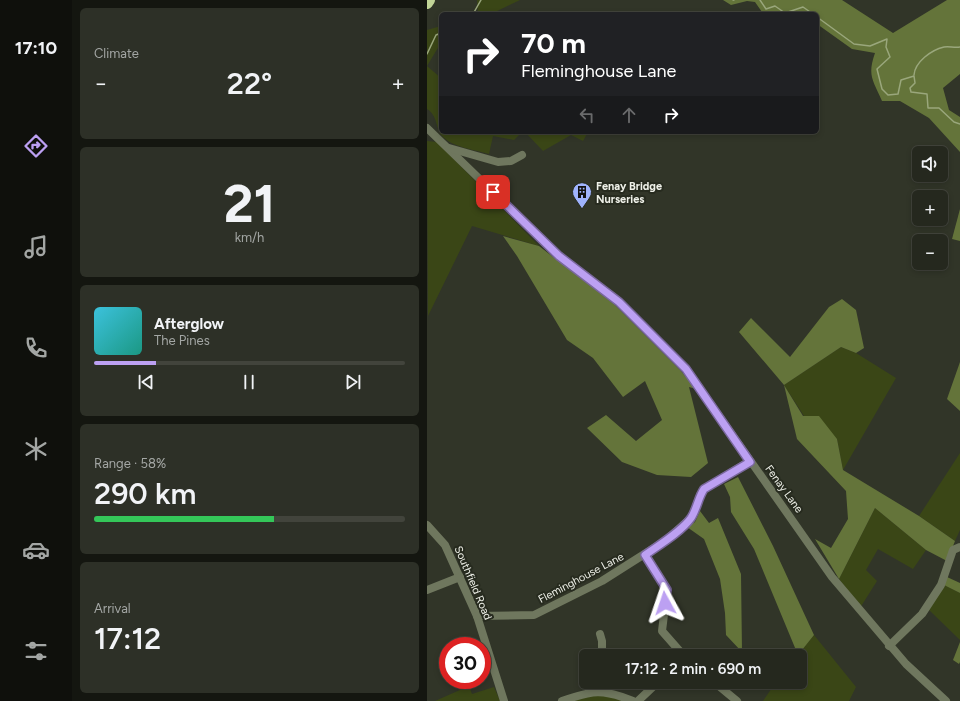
<!DOCTYPE html>
<meta charset="utf-8">
<style>
body{margin:0;font-family:Figtree,sans-serif;background:#2d3027;color:#f1f3f6;height:100vh;display:flex;flex-direction:column;font-size:15px;white-space:nowrap}
*{box-sizing:border-box;margin:0}
p{font-size:13px;color:#a3a6a4}
.icon{flex:none;width:22px;height:22px;fill:none;stroke:currentColor;stroke-width:2;stroke-linecap:round;stroke-linejoin:round}
.map{position:relative;flex:1;overflow:hidden}
.details{display:flex;flex-direction:column;gap:8px;padding:8px;background:#141610;width:355px}
.details>*{flex:none}
.guide{position:absolute;left:12px;top:12px;width:380px;height:122px;border-radius:6px;box-shadow:0 2px 6px #0003,0 0 0 1px #42443c;background:#202124;color:#fff;overflow:hidden}
.buttons{position:absolute;left:485px;top:146px;display:grid;gap:8px}
.buttons a{display:grid;place-items:center;width:36px;height:36px;border-radius:6px;background:#25281e;box-shadow:0 2px 6px #0003,0 0 0 1px #42443c;font-size:20px}
.speed{position:absolute;left:12px;top:637px;display:flex;gap:8px;font-size:20px;font-weight:700;text-align:center}
.speed>*{display:grid;place-content:center;width:52px;height:52px;border-radius:50%;background:#25281e;box-shadow:0 2px 6px #0003,0 0 0 1px #42443c;line-height:1}
.speed .limit{border:6px solid #d22;background:#fff;color:#111}
.pin{position:absolute;display:grid;place-items:center;width:34px;height:34px;color:#fff;margin:-17px;border-radius:8px;box-shadow:0 2px 6px #0006}
.me{position:absolute;width:44px;margin:-22px;rotate:355deg;stroke-linejoin:round;filter:drop-shadow(0 0 3px #0008)}
.turn{display:flex;align-items:center;gap:14px;height:84px;padding:0 16px;font-size:18px}
.turn .icon{width:52px;height:52px;stroke-width:2.5}
.turn b{display:block;font-size:28px;line-height:34px}
.lanes{display:flex;align-items:center;height:38px;padding:0 16px;background:#0003;justify-content:center;gap:20px;direction:ltr}
.lanes .off{opacity:.35}
.big{font-size:30px;font-weight:600;line-height:1.1}
.details .widget{flex:1;display:flex;flex-direction:column;justify-content:center;gap:6px;min-width:0;padding:0 14px;border-radius:6px;background:#2d3027}
.details .dial{align-items:center;gap:0}
.dial b{font-size:52px;line-height:1}
.song{display:flex;align-items:center;gap:12px}
.cover{width:48px;height:48px;border-radius:6px;background:linear-gradient(135deg,hsl(190 70% 55%),hsl(170 70% 35%))}
.played{height:4px;border-radius:2px;background:linear-gradient(90deg,#bca0f2 20%,#42443c 20%)}
.keys{display:flex;justify-content:space-around;direction:ltr}
.heat{display:flex;justify-content:space-between;align-items:center;font-size:22px;direction:ltr}
.charge{height:6px;border-radius:3px;background:linear-gradient(90deg,#34c759 58%,#42443c 0)}
.trip{position:absolute;left:152px;top:649px;width:228px;height:40px;border-radius:6px;background:#25281e;box-shadow:0 2px 6px #0003,0 0 0 1px #42443c;font-weight:600;line-height:40px;text-align:center}
main{display:flex;flex:1;min-height:0}
.tab-bar{display:flex;flex-direction:column;width:72px;justify-content:space-around;align-items:center;background:#0f100c;color:#a3a6a4}
.tab-bar .icon{width:28px;height:28px}
.tab-bar .on{color:#bca0f2}
.tab-bar b{font-size:18px;color:#f1f3f6}
.map>svg:first-child{display:block}
.green{fill:#3a4616}
.forest{fill:#64743a}
.lines{fill:none;stroke-linecap:round;stroke-linejoin:round}
.stream{stroke:#9aa77c;stroke-width:1.5}
.minor{stroke:#6f775e;stroke-width:8}
.highway{stroke:#c1d497;stroke-width:12}
.route-casing{stroke:#7a689d;stroke-width:10}
.route{stroke:#bca0f2;stroke-width:7}
.labels{text-anchor:middle;dominant-baseline:central;stroke-width:4;stroke-linejoin:round;paint-order:stroke}
.poi-label{font-size:11px;font-weight:bold;fill:#eff1e9;stroke:#272b1f;text-anchor:start}
.street-label{font-size:11px;fill:#eff1e9;stroke:#272b1f}
</style>
<main>
<nav class="tab-bar">
<b>17:10</b>
<svg class="icon on" aria-label="directions" viewBox="0 0 24 24"><path d="M12 3l9 9-9 9-9-9zM9 14v-3h6M13 9l2 2-2 2"/></svg>
<svg class="icon" aria-label="music" viewBox="0 0 24 24"><path d="M9 18V5l10-2v13"/><circle cx="6" cy="18" r="3"/><circle cx="16" cy="16" r="3"/></svg>
<svg class="icon" aria-label="phone" viewBox="0 0 24 24"><path d="M5 4h4l2 5-3 2q2 4 5 5l2-3 5 2v4C11 20 4 13 5 4z"/></svg>
<svg class="icon" aria-label="climate" viewBox="0 0 24 24"><path d="M12 3v18M4 7l16 10M4 17L20 7"/></svg>
<svg class="icon" aria-label="car" viewBox="0 0 24 24"><path d="M5 17H2v-5l4-1 3-4h7l3 4 3 1v5h-3M9 17h6M6 11h13"/><circle cx="7" cy="17" r="2"/><circle cx="17" cy="17" r="2"/></svg>
<svg class="icon" aria-label="filters" viewBox="0 0 24 24"><path d="M4 7h16M4 17h16"/><circle cx="9" cy="7" r="2"/><circle cx="15" cy="17" r="2"/></svg>
</nav>
<section class="details">
<div class="widget"><p>Climate</p>
<div class="heat"><a>−</a><b class="big">22°</b><a>+</a></div>
</div>
<div class="widget dial"><b>21</b><p>km/h</p></div>
<div class="widget">
<div class="song"><i class="cover"></i><div><b>Afterglow</b><p>The Pines</p></div></div>
<div class="played"></div>
<div class="keys"><svg class="icon" aria-label="previous" viewBox="0 0 24 24"><path d="M18 5L8 12l10 7zM5 5v14"/></svg><svg class="icon" aria-label="pause" viewBox="0 0 24 24"><path d="M8 5v14M16 5v14"/></svg><svg class="icon" aria-label="next" viewBox="0 0 24 24"><path d="M6 5l10 7-10 7zM19 5v14"/></svg></div>
</div>
<div class="widget"><p>Range · 58%</p><b class="big">290 km</b><div class="charge"></div></div>
<div class="widget"><p>Arrival</p><b class="big">17:12</b></div>
</section>
<div class="map">
<svg width="533" height="701" viewBox="0 0 533 701">
<rect width="100%" height="100%" fill="#313528"/>
<g class="green">
<polygon points="50,0 93,0 64,14 51,14"/>
<path d="M14 26V45L12 46 0 66 14 78V132H95L87 140 66 136 62 154C48 150 25 147 15 136 8 127 11 116 0 109V30Z"/>
<polygon points="98,132 161,132 156,141 144,135 116,151"/>
<polygon points="0,141 10,142 112,246 45,226 1,316"/>
<polygon points="414,347 429,353 469,378 416,470 410,439 377,416 357,385"/>
<polygon points="533,453 533,530 528,541 492,516"/>
<polygon points="448,508 499,550 486,569 451,549 439,570 450,581 433,608 412,579"/>
<polygon points="517,585 533,593 533,640 501,609"/>
<polygon points="387,635 429,687 422,701 336,701 349,682 373,682 373,656 370,656"/>
<polygon points="42,686 45,694 67,687 73,701 8,701"/>
<polygon points="172,691 198,701 145,701"/>
</g>
<g class="forest">
<path d="M296 0H415L466 33 520 0H533V74L516 88 522 110 533 117V152L502 118 473 101H455C446 80 440 76 448 53L425 49 390 24V14H340L335 12 328 2 320 1 304 5Z"/>
<polygon points="533,209 533,241 525,239"/>
<polygon points="76,236 112,246 188,305 254,371 269,389 262,387 281,463 264,477 230,475 195,462 160,428 179,415 209,441 235,420 218,381 196,397 166,358 140,340 90,256"/>
<polygon points="415,299 429,310 437,348 429,353 414,347 357,385 376,416 392,416 410,439 416,470 492,516 528,541 520,561 499,550 448,508 412,579 388,539 404,548 421,519 419,491 370,439 357,385 312,332 324,318 363,357 402,307"/>
<polygon points="533,362 533,411 520,399"/>
<polygon points="311,477 346,546 387,635 371,655 327,549 304,512 303,497 297,484"/>
<polygon points="273,511 282,523 291,518 314,574 315,652 299,635 298,613 293,579 277,539 260,527 268,522"/>
<polygon points="520,577 533,583 533,593 517,585"/>
<polygon points="533,642 533,662 532,664 526,660"/>
</g>
<g class="lines">
<g class="stream">
<polyline points="306,0 307,0"/>
<polyline points="333,0 339,9 348,6 358,13 376,7 386,14"/>
<polyline points="46,14 54,0"/>
<polyline points="390,17 427,44 443,46 460,39 459,47 463,57 450,69 455,89 461,95 471,94 474,80 487,76 488,83 483,88 484,92 500,94 501,108 512,108 527,122 533,124"/>
<polyline points="0,54 9,35 14,33"/>
<path d="M487 75C488 62 504 50 517 47 522 46 527 48 533 47"/>
</g>
<g class="minor">
<polyline points="0,128 132,256 192,302 259,369 405,577 479,664 519,701"/>
<polyline points="22,148 71,162 84,161 95,155"/>
<polyline points="0,525 18,545 50,616 77,701"/>
<polyline points="218,555 240,590 235,631 257,656"/>
<polyline points="0,590 33,577"/>
<polyline points="50,616 107,615 175,581 238,541 265,517 273,495 277,489 323,461"/>
<polyline points="173,634 175,641 175,656"/>
<polyline points="462,646 495,614 514,585 526,550 533,547"/>
<polyline points="287,682 310,701"/>
<polyline points="172,691 173,682"/>
<path d="M135 701C166 690 176 689 206 701"/>
<polyline points="211,701 231,682"/>
</g>
<polyline class="highway" points="0,3 2,0"/>
</g>
<g class="lines">
<g class="route-casing">
<path id="route" d="M66 192 132 256 192 302 259 369 323 462 277 489C271 498 270 509 264 518 254 532 232 545 218 555L240 590 238 603"/>
</g>
<use href="#route" class="route"/>
</g>
<defs>
<g id="building-pin" transform="scale(1)"><path d="M0 17L-7.5 6A9.5 9.5 0 1 1 7.5 6Z" fill="#9fb3fd" stroke="#272b1f"/><path d="M-4-6H4V6H1V3H-1V6H-4ZM-2.5-4.3h1.7v1.8h-1.7ZM.8-4.3h1.7v1.8H.8ZM-2.5-1h1.7V.8h-1.7ZM.8-1h1.7V.8H.8Z" fill="#111"/></g>
</defs>
<g fill-rule="evenodd">
<use href="#building-pin" x="155" y="192"/>
</g>
<g class="labels">
<g class="poi-label">
<text x="169" y="186">Fenay Bridge<tspan x="169" dy="13">Nurseries</tspan></text>
</g>
<g class="street-label">
<text transform="translate(357 489) rotate(54)">Fenay Lane</text>
<text transform="translate(154 578) rotate(-28)">Fleminghouse Lane</text>
<text transform="translate(46 583) rotate(67)">Southfield Road</text>
</g>
</g>
</svg>
<div class="buttons">
<a><svg class="icon" aria-label="sound" viewBox="0 0 24 24"><path d="M4 9h4l5-4v14l-5-4H4zM17 9q2 3 0 6"/></svg></a>
<a>+</a>
<a>−</a>
</div>
<div class="speed"><div class="limit">30</div></div>
<div class="pin" style="left:66px;top:192px;background:#d93025"><svg class="icon" aria-label="arrive" viewBox="0 0 24 24"><path d="M6 21V4h12l-3 4 3 4H6"/></svg></div>
<svg class="me" style="left:238px;top:603px" viewBox="-20 -20 40 40"><path d="M0-17L14 15 0 8-14 15z" fill="#bca0f2" stroke="#fff" stroke-width="4"/></svg>
<div class="trip">17:12 · 2 min · 690 m</div>
<div class="guide">
<div class="turn"><svg class="icon" aria-label="right" viewBox="0 0 24 24"><path d="M7 20v-9h11M14 6l5 5-5 5"/></svg><div><b>70 m</b>Fleminghouse Lane</div></div>
<div class="lanes"><svg class="icon off" aria-label="left" viewBox="0 0 24 24"><path d="M17 20v-9H6M10 6l-5 5 5 5"/></svg><svg class="icon off" aria-label="ahead" viewBox="0 0 24 24"><path d="M12 20V5M6 11l6-6 6 6"/></svg><svg class="icon" aria-label="right" viewBox="0 0 24 24"><path d="M7 20v-9h11M14 6l5 5-5 5"/></svg></div>
</div>
</div>
</main>
